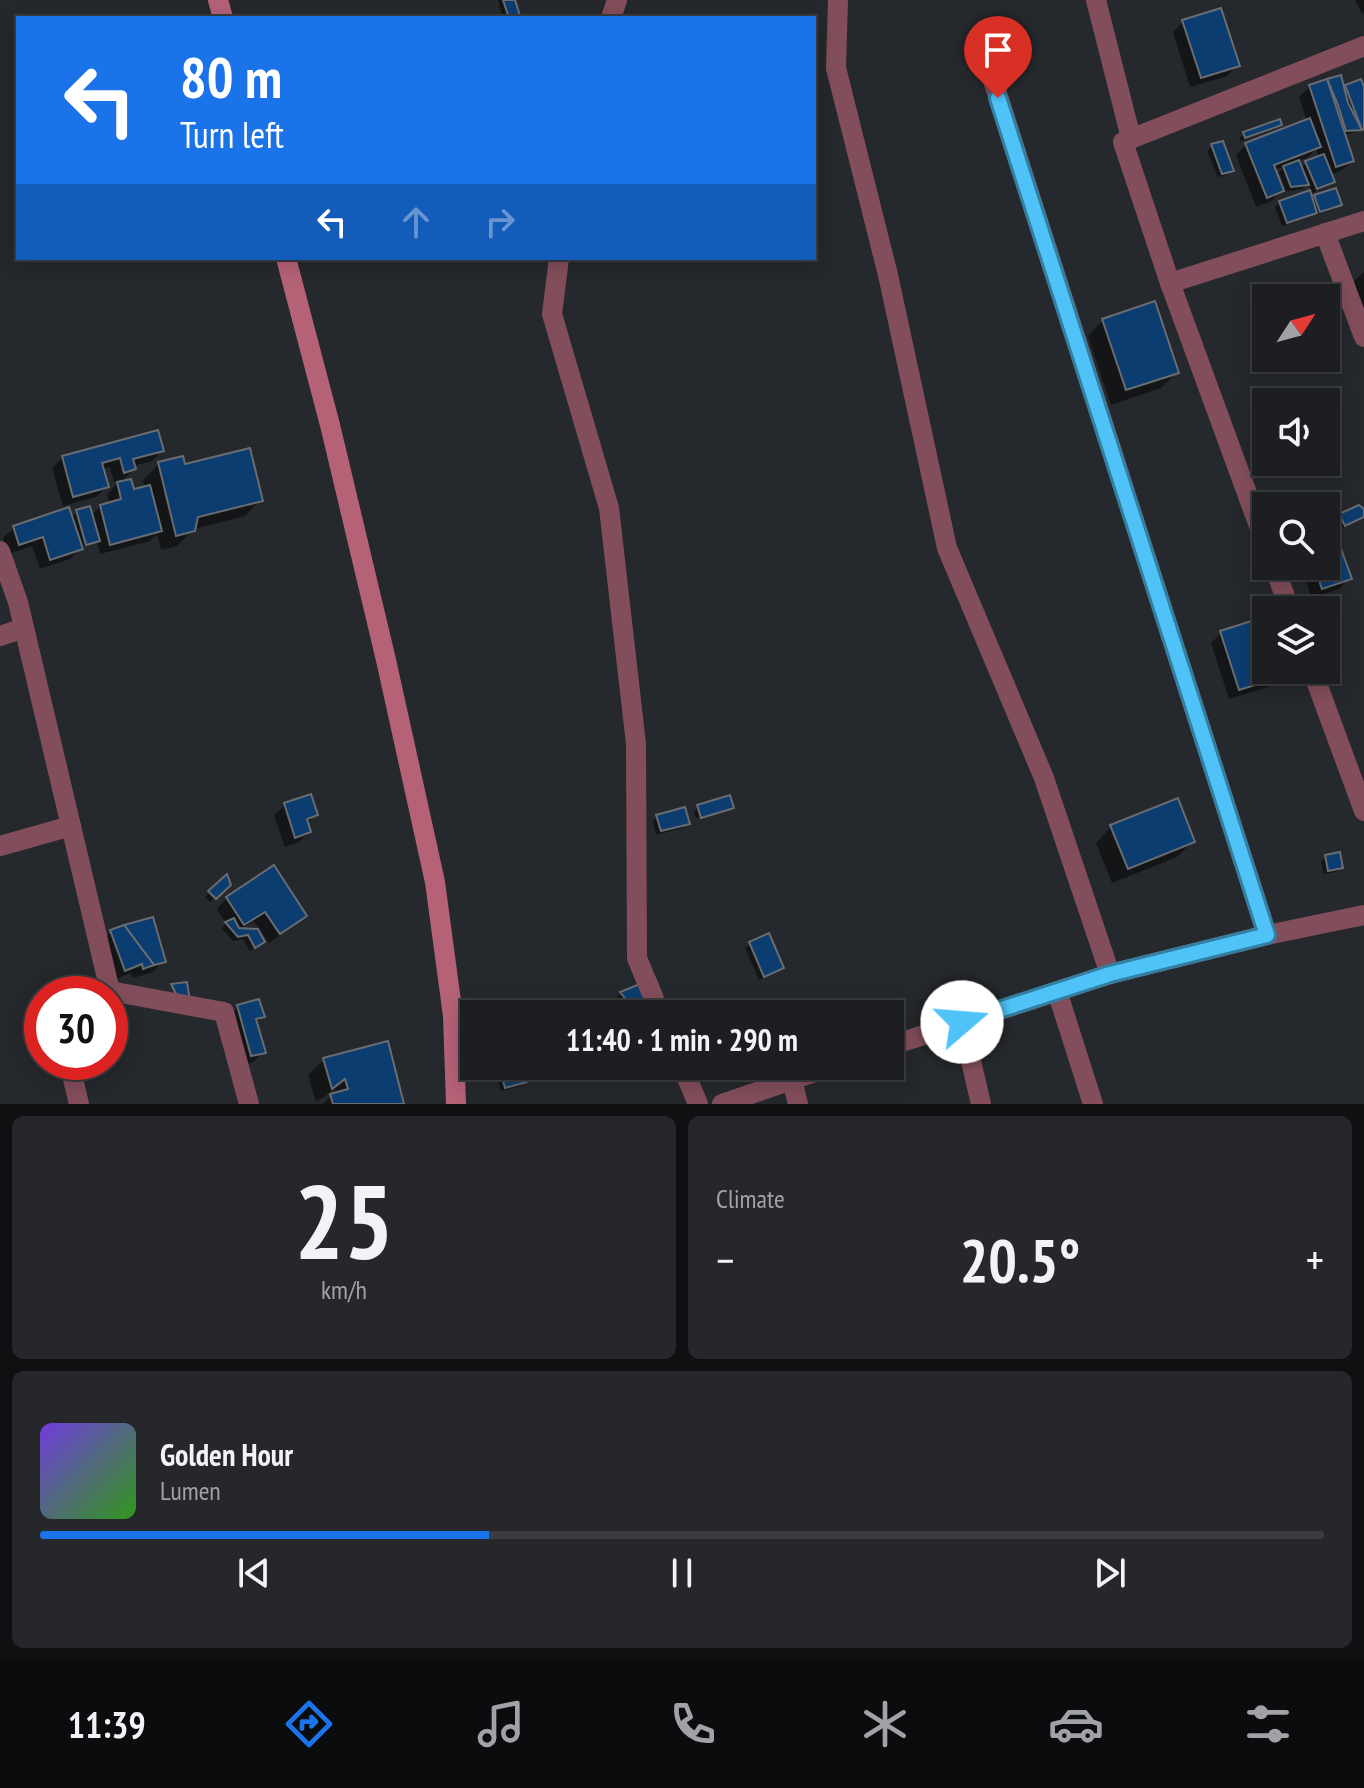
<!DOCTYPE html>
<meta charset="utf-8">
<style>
body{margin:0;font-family:"PT Sans Narrow",sans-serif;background:#25272a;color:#f1f3f6;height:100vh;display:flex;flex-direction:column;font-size:30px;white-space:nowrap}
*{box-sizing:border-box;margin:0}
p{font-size:26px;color:#a0a2a5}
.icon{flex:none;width:44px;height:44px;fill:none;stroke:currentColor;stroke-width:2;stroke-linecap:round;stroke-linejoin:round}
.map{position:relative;height:1104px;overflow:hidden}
.details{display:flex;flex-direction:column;gap:12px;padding:12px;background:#0f1012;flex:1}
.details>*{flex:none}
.hud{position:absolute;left:16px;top:16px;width:800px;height:244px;border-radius:0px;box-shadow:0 4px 20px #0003,0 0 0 2px #3a3c3f;background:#1a73e8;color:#fff;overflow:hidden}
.needle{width:52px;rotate:54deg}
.fabs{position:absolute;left:1252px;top:284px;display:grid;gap:16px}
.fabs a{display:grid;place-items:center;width:88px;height:88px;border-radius:0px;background:#1c1e21;box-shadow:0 4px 20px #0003,0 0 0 2px #3a3c3f;font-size:40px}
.speed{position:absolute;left:24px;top:976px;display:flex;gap:16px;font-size:40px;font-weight:700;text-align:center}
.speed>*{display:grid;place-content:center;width:104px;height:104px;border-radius:50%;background:#1c1e21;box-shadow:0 4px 20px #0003,0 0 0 2px #3a3c3f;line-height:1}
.speed .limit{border:12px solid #d22;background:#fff;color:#111}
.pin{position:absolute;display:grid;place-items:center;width:68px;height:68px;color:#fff;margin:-82px -34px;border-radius:50% 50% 50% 0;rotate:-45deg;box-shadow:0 0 8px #0007}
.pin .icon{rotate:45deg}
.me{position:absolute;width:88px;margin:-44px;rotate:72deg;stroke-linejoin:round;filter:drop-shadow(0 0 6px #0008)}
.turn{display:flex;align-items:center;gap:28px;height:168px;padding:0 32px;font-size:36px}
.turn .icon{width:104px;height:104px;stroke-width:2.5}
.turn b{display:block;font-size:56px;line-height:68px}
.lanes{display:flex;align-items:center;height:76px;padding:0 32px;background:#0003;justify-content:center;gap:40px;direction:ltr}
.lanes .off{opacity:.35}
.big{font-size:60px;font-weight:600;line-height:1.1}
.details .tile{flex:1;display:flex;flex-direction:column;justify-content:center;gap:12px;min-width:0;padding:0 28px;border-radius:12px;background:#25272a}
.details .dial{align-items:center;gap:0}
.dial b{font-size:104px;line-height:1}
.song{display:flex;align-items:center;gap:24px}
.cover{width:96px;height:96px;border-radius:12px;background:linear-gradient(135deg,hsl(260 70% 55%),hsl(110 70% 35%))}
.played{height:8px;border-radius:4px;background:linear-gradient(90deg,#1a73e8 35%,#3a3c3f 35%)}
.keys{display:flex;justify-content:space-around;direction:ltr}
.heat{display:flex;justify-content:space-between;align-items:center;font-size:44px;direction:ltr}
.details .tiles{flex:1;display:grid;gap:12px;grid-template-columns:1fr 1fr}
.tile:last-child{grid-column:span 2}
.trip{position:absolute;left:460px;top:1000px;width:444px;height:80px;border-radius:0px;background:#1c1e21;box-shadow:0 4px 20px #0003,0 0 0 2px #3a3c3f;font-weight:600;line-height:80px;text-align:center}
.tabs{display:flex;height:128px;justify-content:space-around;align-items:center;background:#0b0c0d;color:#a0a2a5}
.tabs .icon{width:56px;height:56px}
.tabs .active{color:#1a73e8}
.tabs b{font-size:36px;color:#f1f3f6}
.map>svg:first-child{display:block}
.shadow{fill:#0007;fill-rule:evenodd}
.building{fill:#0c3d71;stroke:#696c70;stroke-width:2}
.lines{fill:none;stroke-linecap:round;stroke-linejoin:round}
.street{stroke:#834e5b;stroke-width:20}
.secondary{stroke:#b56277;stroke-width:20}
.route-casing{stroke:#337fa1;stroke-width:20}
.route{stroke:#4fc3f7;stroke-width:14}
</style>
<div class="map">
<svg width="1364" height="1104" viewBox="0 0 1364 1104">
<rect width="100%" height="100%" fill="#25282c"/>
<g class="shadow">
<polygon points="498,0 513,0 518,15 515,18 503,18"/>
<polygon points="1355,0 1364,0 1364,13 1362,14"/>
<polygon points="1183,22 1238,65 1227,76 1190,87 1173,32"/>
<path d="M1339 78 1343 90 1360 82 1364 93V130L1343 135 1352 161 1341 171 1330 175 1333 181 1328 186 1309 194 1311 201 1316 197 1339 204 1335 209 1316 215 1315 213 1310 217 1282 226 1275 207 1280 202 1312 192 1308 183 1302 189 1286 191 1279 172 1286 166 1274 170 1281 191 1271 201 1256 207 1236 155 1246 145 1307 121 1299 97 1310 87ZM1316 149 1319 157 1306 163 1300 169 1297 161 1308 157Z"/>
<polygon points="1280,125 1275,129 1241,141 1239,138 1244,134"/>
<polygon points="1212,146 1231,170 1227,175 1218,177 1207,151"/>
<polygon points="1364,272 1364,341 1346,289"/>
<polygon points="1103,320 1177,372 1161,388 1111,405 1088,336"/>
<polygon points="162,450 152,461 133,466 134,469 119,484 133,492 145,488 143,480 159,464 184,466 260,500 245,516 194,529 177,546 161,550 157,534 150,541 100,554 97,541 81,548 70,559 40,569 32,546 9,554 3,538 14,528 71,518 77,512 91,516 101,506 110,504 107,494 122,479 114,482 110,467 102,469 106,487 96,497 63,506 52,468 63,458"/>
<polygon points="1364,511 1364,518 1340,529 1336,520 1340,516"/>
<polygon points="1326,540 1349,578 1339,589 1312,598 1301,566 1326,566"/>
<polygon points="1263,619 1266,628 1266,670 1280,670 1281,675 1271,686 1229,699 1211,643 1221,633"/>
<polygon points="285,805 316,814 306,824 309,832 299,842 285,847 274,815"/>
<polygon points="698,807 732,808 696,818 694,812"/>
<polygon points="657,816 687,823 683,828 656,835 653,821"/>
<polygon points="1111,827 1193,841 1177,857 1112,883 1096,843"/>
<polygon points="1326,857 1341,868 1336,872 1324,874 1321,861"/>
<polygon points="226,877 224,890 210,902 205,897"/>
<polygon points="227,898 304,916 294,926 269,943 254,921 240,930 263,942 250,951 243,939 233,941 222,928 226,923 217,909"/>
<polygon points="111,932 163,961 153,972 133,978 131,973 114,980 101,943"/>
<polygon points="750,944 782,968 759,980 745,948"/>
<polygon points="654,980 655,999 626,1010 617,998 621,993"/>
<polygon points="238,1007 263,1016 256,1023 263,1052 253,1062 241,1066 228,1017"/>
<polygon points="324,1060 402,1104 323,1104 336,1091 334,1090 316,1102 308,1075"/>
<polygon points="521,1066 554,1066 522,1080 523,1083 520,1086 501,1091 497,1077 501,1072"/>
</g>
<g class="building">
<polygon points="503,0 515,0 520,16 509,18"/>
<polygon points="1221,8 1240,66 1201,78 1182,20"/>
<polygon points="1341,75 1348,103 1362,130 1346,131 1338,105 1327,79"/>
<polygon points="1327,79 1354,161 1336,167 1309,85"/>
<polygon points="1361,79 1364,87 1364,129 1362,130 1345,85"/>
<polygon points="1310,118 1321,147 1274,165 1284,191 1267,198 1245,143"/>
<polygon points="1280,119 1282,125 1245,138 1243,132"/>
<polygon points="1223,141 1234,171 1222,174 1211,144"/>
<polygon points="1324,154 1335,182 1317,189 1305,161"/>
<polygon points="1299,160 1309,185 1291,187 1283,166"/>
<polygon points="1336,188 1342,205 1320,212 1314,195"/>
<polygon points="1310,190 1317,213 1287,223 1279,201"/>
<polygon points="1324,286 1330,310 1326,311 1326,298 1277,298"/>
<polygon points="1155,301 1179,373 1126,390 1102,319"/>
<polygon points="158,430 164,451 133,459 136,469 124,473 120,458 102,463 109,487 73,497 62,456"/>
<polygon points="250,448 263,501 198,517 195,531 176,536 158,462 183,456 185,464"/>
<polygon points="131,479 134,489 150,485 162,531 110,545 100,505 121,499 117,482"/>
<polygon points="1359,505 1364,509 1364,517 1345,526 1339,514"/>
<polygon points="90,506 100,541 86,545 76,510"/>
<polygon points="69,507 83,549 50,560 43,537 19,545 13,526"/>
<polygon points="1336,535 1352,579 1322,589 1314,566 1326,566 1326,538"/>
<polygon points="1264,617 1266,670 1282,670 1284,676 1239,690 1220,631"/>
<polygon points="311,794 318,815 307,819 311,832 295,838 284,803"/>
<polygon points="730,795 734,808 701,818 697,805"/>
<polygon points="1178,798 1195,842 1128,869 1110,825"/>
<polygon points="685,807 690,824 661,831 656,815"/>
<polygon points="1340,852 1343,868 1328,871 1325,855"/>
<polygon points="274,865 307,916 280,934 265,912 244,925 226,897"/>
<polygon points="227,874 231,885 216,899 208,891"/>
<polygon points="153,917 166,962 154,965 124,925"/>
<polygon points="234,918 239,928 258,929 265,942 255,948 248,935 238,937 225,922"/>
<polygon points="124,925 154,965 143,969 142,964 125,971 110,930"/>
<polygon points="769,933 784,968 764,977 749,942"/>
<polygon points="655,978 662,995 632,1007 620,992"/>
<polygon points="187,982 190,1001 179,1000 171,984"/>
<polygon points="259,999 265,1017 256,1019 266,1053 251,1056 237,1005"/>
<polygon points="388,1041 404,1104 333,1104 330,1094 348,1089 345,1079 332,1089 323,1058"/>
<polygon points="517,1066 523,1066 527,1082 505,1088 500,1070"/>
<polygon points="527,1066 543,1066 545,1072 532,1078"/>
</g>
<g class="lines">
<g class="street">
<polyline points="838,0 836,68 888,275 947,548 1044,778 1110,974"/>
<polyline points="1096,0 1131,138"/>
<polyline points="611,18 617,0"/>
<polyline points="989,68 1267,935"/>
<polyline points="1325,233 1364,337"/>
<polyline points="559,258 552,314 609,508 636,744 637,958 660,1014"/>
<polyline points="1170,283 1364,221"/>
<polyline points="1266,545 1170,283 1123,142 1364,46"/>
<polyline points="0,551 18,602 110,991"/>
<polyline points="1274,566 1290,610"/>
<polyline points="0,636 24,628"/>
<polyline points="1312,670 1364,811"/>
<polyline points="0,846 71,826"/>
<polyline points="1057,991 1093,1104"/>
<polyline points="107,994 110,991 224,1012 249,1104"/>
<polyline points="962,1022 981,1104"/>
<polyline points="890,1046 1110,974 1267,935 1364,915"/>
<polyline points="69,1062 79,1104"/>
<polyline points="682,1066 698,1104"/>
<polyline points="792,1080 798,1104"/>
<polyline points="722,1104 832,1066"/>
</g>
<g class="secondary">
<polyline points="218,0 223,18"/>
<polyline points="286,258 330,425 386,660 435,882 453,1016 456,1104"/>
</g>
</g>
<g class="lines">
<g class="route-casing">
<polyline id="route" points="962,1022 1110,974 1267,935 998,98"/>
</g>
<use href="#route" class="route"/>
</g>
</svg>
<div class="fabs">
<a><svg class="needle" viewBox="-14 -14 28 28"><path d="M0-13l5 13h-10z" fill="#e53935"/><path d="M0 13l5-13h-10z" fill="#a0a2a5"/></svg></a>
<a><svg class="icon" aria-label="sound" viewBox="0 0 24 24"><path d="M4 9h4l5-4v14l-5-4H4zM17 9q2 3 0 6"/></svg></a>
<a><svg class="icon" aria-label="search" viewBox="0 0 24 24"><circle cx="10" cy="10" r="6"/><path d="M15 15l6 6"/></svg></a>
<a><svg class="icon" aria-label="layers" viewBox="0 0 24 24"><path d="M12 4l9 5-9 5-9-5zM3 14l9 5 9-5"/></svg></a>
</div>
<div class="speed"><div class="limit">30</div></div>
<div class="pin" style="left:998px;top:98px;background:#d93025"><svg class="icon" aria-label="arrive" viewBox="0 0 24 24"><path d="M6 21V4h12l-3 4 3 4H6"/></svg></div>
<svg class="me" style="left:962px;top:1022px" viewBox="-20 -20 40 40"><circle r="19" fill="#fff"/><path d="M0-13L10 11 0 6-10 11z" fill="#4fc3f7"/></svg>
<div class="trip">11:40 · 1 min · 290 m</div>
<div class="hud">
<div class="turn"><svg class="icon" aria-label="left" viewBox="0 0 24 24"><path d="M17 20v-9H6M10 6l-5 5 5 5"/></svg><div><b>80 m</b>Turn left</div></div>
<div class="lanes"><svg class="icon" aria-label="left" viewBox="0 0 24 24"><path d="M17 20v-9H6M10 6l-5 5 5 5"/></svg><svg class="icon off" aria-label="ahead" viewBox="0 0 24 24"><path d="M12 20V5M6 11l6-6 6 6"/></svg><svg class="icon off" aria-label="right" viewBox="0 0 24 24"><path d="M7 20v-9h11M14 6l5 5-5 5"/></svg></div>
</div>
</div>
<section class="details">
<div class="tiles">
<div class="tile dial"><b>25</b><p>km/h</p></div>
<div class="tile"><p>Climate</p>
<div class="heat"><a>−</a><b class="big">20.5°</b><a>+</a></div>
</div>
<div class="tile">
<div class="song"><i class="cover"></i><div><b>Golden Hour</b><p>Lumen</p></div></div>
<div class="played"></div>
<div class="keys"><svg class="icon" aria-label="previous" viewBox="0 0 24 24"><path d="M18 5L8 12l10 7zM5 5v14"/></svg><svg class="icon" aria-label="pause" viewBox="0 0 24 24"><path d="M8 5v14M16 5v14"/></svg><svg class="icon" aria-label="next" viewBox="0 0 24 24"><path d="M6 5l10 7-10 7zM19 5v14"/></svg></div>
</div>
</div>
</section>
<nav class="tabs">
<b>11:39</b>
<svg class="icon active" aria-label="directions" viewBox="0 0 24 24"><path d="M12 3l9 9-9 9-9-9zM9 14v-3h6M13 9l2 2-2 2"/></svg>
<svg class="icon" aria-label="music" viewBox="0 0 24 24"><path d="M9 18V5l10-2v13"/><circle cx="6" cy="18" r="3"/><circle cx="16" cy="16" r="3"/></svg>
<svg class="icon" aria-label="phone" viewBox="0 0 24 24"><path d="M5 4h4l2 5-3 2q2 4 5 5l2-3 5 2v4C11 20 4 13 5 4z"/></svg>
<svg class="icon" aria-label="climate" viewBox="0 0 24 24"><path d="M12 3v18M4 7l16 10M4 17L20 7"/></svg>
<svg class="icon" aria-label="car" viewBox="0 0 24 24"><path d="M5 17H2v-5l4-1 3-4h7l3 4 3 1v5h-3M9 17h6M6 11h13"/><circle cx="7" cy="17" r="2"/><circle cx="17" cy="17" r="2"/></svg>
<svg class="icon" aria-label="filters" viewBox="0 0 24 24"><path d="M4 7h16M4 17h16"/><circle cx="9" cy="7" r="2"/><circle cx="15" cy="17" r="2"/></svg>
</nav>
